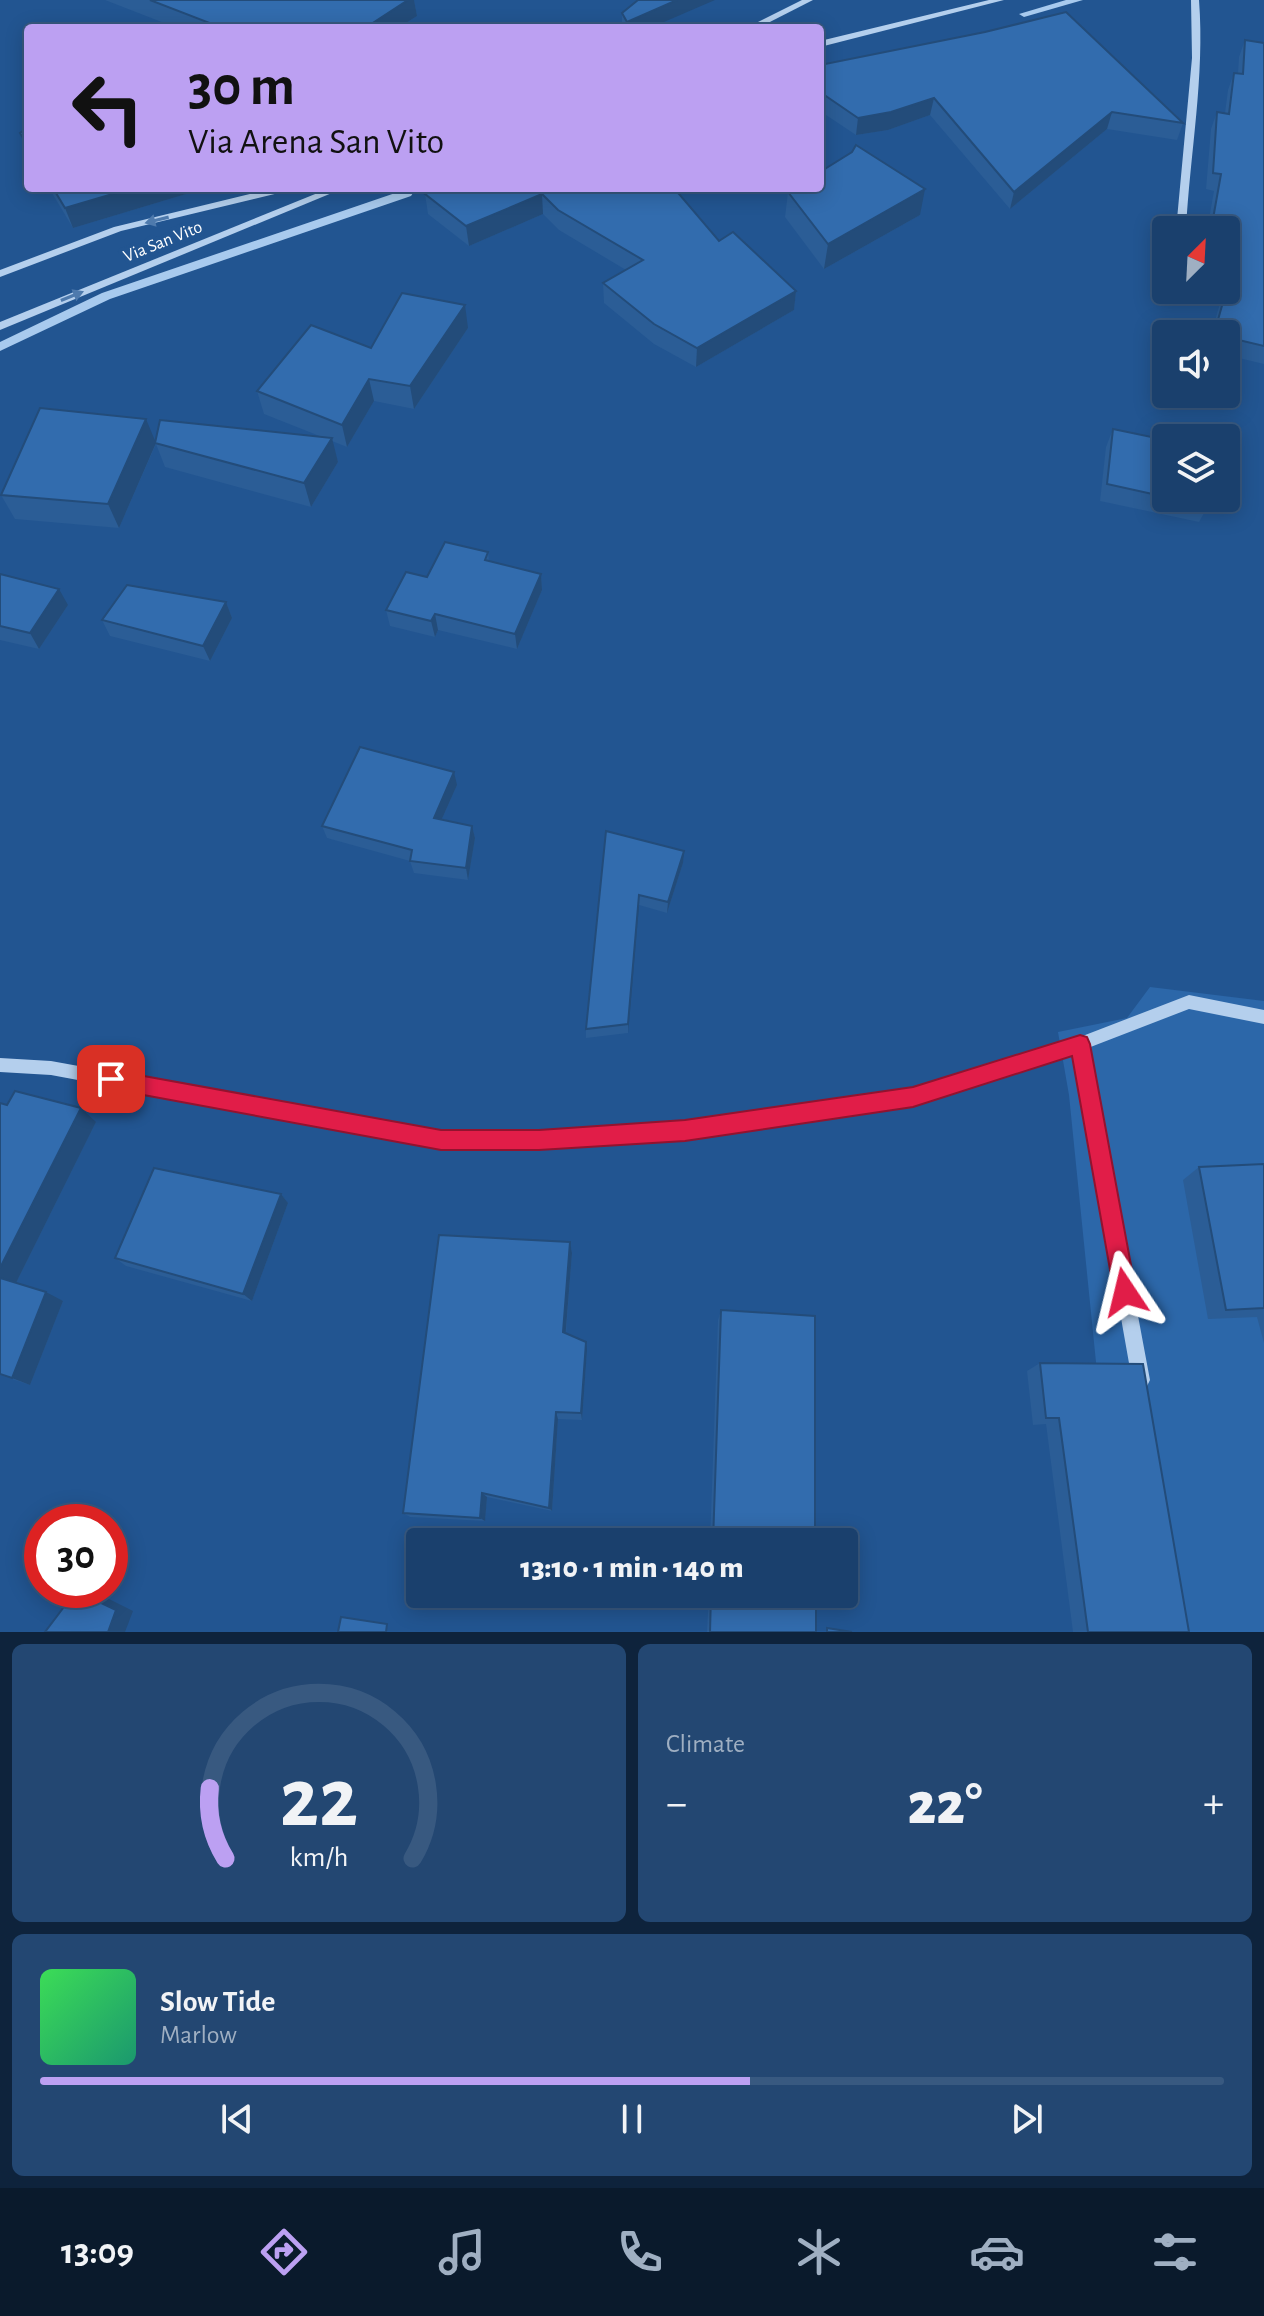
<!DOCTYPE html>
<meta charset="utf-8">
<style>
body{margin:0;font-family:"Alegreya Sans",sans-serif;background:#234772;color:#f1f3f6;height:100vh;display:flex;flex-direction:column;font-size:30px;white-space:nowrap}
*{box-sizing:border-box;margin:0}
p{font-size:26px;color:#9fafc2}
.icon{flex:none;width:44px;height:44px;fill:none;stroke:currentColor;stroke-width:2;stroke-linecap:round;stroke-linejoin:round}
.map{position:relative;height:1632px;overflow:hidden}
.sheet{display:flex;flex-direction:column;gap:12px;padding:12px;background:#0e233c;flex:1}
.sheet>*{flex:none}
.top-card{position:absolute;left:24px;top:24px;width:800px;height:168px;border-radius:8px;box-shadow:0 4px 20px #0003,0 0 0 2px #385980;background:#bca0f2;color:#111;overflow:hidden}
.needle{width:52px;rotate:24deg}
.fabs{position:absolute;left:1152px;top:216px;display:grid;gap:16px}
.fabs a{display:grid;place-items:center;width:88px;height:88px;border-radius:8px;background:#1a406d;box-shadow:0 4px 20px #0003,0 0 0 2px #385980;font-size:40px}
.speed{position:absolute;left:24px;top:1504px;display:flex;gap:16px;font-size:40px;font-weight:700;text-align:center}
.speed>*{display:grid;place-content:center;width:104px;height:104px;border-radius:50%;background:#1a406d;box-shadow:0 4px 20px #0003,0 0 0 2px #385980;line-height:1}
.speed .limit{border:12px solid #d22;background:#fff;color:#111}
.pin{position:absolute;display:grid;place-items:center;width:68px;height:68px;color:#fff;margin:-34px;border-radius:16px;box-shadow:0 4px 12px #0006}
.me{position:absolute;width:88px;margin:-44px;rotate:350deg;stroke-linejoin:round;filter:drop-shadow(0 0 6px #0008)}
.turn{display:flex;align-items:center;gap:28px;height:168px;padding:0 32px;font-size:36px}
.turn .icon{width:104px;height:104px;stroke-width:2.5}
.turn b{display:block;font-size:56px;line-height:68px}
.big{font-size:60px;font-weight:800;line-height:1.1}
.sheet .card{flex:1;display:flex;flex-direction:column;justify-content:center;gap:12px;min-width:0;padding:0 28px;border-radius:12px;background:#234772}
.sheet .dial{align-items:center;gap:0}
.dial svg{height:208px;overflow:visible;fill:none;stroke:#385980;stroke-width:7;stroke-linecap:round;text-anchor:middle}
.dial text{fill:#f1f3f6;stroke:none}
.song{display:flex;align-items:center;gap:24px}
.cover{width:96px;height:96px;border-radius:12px;background:linear-gradient(135deg,hsl(130 70% 55%),hsl(160 70% 35%))}
.played{height:8px;border-radius:4px;background:linear-gradient(90deg,#bca0f2 60%,#385980 60%)}
.keys{display:flex;justify-content:space-around;direction:ltr}
.heat{display:flex;justify-content:space-between;align-items:center;font-size:44px;direction:ltr}
.sheet .tiles{flex:1;display:grid;gap:12px;grid-template-columns:1fr 1fr}
.card:last-child{grid-column:span 2}
.trip{position:absolute;left:406px;top:1528px;width:452px;height:80px;border-radius:8px;background:#1a406d;box-shadow:0 4px 20px #0003,0 0 0 2px #385980;font-weight:800;line-height:80px;text-align:center}
.tabs{display:flex;height:128px;justify-content:space-around;align-items:center;background:#0a1a2c;color:#9fafc2}
.tabs .icon{width:56px;height:56px}
.tabs .active{color:#bca0f2}
.tabs b{font-size:36px;color:#f1f3f6}
.map>svg:first-child{display:block}
.green{fill:#2c67a9}
.lines{fill:none;stroke-linecap:round;stroke-linejoin:round}
.stream{fill:#a8caee;fill-rule:evenodd}
.minor{fill:#b4cfed;fill-rule:evenodd}
.wall{fill:#2b5d96}
.shaded-wall{fill:#234c7a}
.building{fill:#326cae;stroke:#234c7a;stroke-width:2}
.oneway{fill:#4e7aad}
.route{fill:#e11d48;stroke:#92132f;stroke-width:2}
.labels{text-anchor:middle;dominant-baseline:central;stroke-width:8;stroke-linejoin:round;paint-order:stroke}
.far-street-label{font-size:18px;fill:#fff;stroke:#225591}
</style>
<div class="map">
<svg width="1264" height="1632" viewBox="0 0 1264 1632">
<rect width="100%" height="100%" fill="#225591"/>
<polygon class="green" points="1150,987 1264,1001 1264,1632 1173,1632 1097,1372 1069,1095 1058,1032 1127,1018"/>
<g class="lines">
<g class="stream">
<polygon points="1066,0 1083,0 1024,17 1019,14"/>
<polygon points="407,189 413,193 411,196 110,299 0,351 0,342 102,293"/>
</g>
<g class="minor">
<polygon points="802,0 813,0 758,28 746,28"/>
<polygon points="989,0 1004,0 820,47 820,41"/>
<path d="M1191 0H1199C1205 77 1190 153 1186 230H1176L1192 58Z"/>
<polygon points="274,188 292,188 287,191 121,231 0,277 0,270 114,227"/>
<polygon points="330,188 344,188 0,330 0,322"/>
<polygon points="1189,995 1264,1010 1264,1024 1189,1009 1088,1048 1150,1380 1147,1386 1141,1389 1135,1386 1132,1380 1074,1053 913,1105 685,1139 539,1148 441,1148 51,1075 0,1072 0,1058 51,1061 441,1132 539,1132 685,1123 913,1089 1080,1037"/>
</g>
</g>
<g class="wall">
<polygon points="105,0 414,0 417,16 398,28 177,28"/>
<polygon points="622,13 650,28 622,28"/>
<polygon points="1245,40 1264,43 1264,364 1226,355 1226,334 1211,334 1224,290 1226,290 1226,283 1231,266 1226,265 1226,230 1207,230 1214,191 1206,189 1211,129 1217,112 1225,113 1228,90 1234,73 1238,74 1239,57"/>
<polygon points="820,65 1183,123 1177,140 1107,129 1010,209 930,115 888,130 856,135 820,111"/>
<polygon points="852,152 920,215 824,269 785,217 788,192"/>
<polygon points="49,188 206,188 73,228"/>
<polygon points="674,188 719,241 796,291 794,310 696,367 654,344 604,303 603,283 626,270 559,230 543,214 469,246 428,214 425,194"/>
<polygon points="468,328 414,409 374,401 347,447 332,441 338,462 311,507 165,467 156,444 119,528 15,519 1,495 155,441 322,437 264,414 257,391 371,348"/>
<polygon points="1113,429 1166,440 1166,498 1209,498 1208,506 1199,522 1100,501 1106,447"/>
<polygon points="488,552 489,561 541,574 542,590 517,649 438,630 435,637 390,626 386,610 427,577"/>
<polygon points="0,574 68,605 39,649 0,640"/>
<polygon points="226,602 232,618 210,661 110,636 102,620"/>
<polygon points="457,785 442,819 472,826 475,838 468,880 414,873 410,861 327,838 322,826"/>
<polygon points="606,831 683,863 667,913 639,905 628,1033 586,1038 586,1029"/>
<polygon points="0,1103 96,1122 16,1283 63,1301 30,1385 0,1375"/>
<polygon points="1264,1164 1264,1343 1257,1317 1208,1319 1183,1180 1199,1167"/>
<polygon points="281,1194 288,1203 252,1301 126,1266 115,1258"/>
<polygon points="570,1242 572,1253 566,1334 587,1350 582,1420 558,1419 552,1511 487,1497 485,1521 410,1517 403,1513"/>
<polygon points="721,1310 815,1542 710,1542 718,1320"/>
<polygon points="1040,1363 1189,1632 1073,1632 1046,1424 1033,1425 1027,1371"/>
<polygon points="709,1594 816,1594 816,1632 707,1632"/>
</g>
<g class="shaded-wall">
<polygon points="408,0 414,0 417,16 398,28 365,28"/>
<polygon points="677,0 715,0 650,28 627,28 627,22"/>
<polygon points="934,98 930,115 888,130 856,135 858,118"/>
<polygon points="1112,112 1107,129 1010,209 1014,192"/>
<polygon points="133,188 206,188 73,228 65,208"/>
<polygon points="925,189 920,215 824,269 828,244"/>
<polygon points="542,194 543,214 469,246 466,226"/>
<polygon points="796,291 794,310 696,367 697,348"/>
<polygon points="465,305 468,328 414,409 410,386"/>
<polygon points="369,379 374,401 347,447 342,425"/>
<polygon points="146,419 156,443 119,528 108,504"/>
<polygon points="332,438 338,462 311,507 304,483"/>
<polygon points="541,574 542,590 517,649 515,634"/>
<polygon points="59,589 68,605 39,649 30,633"/>
<polygon points="226,602 232,618 210,661 203,646"/>
<polygon points="435,614 438,630 435,637 431,621"/>
<polygon points="454,772 457,785 437,830 434,818"/>
<polygon points="472,826 475,838 468,880 466,868"/>
<polygon points="684,851 683,863 667,913 668,902"/>
<polygon points="639,895 639,905 628,1033 628,1024"/>
<polygon points="81,1108 96,1122 14,1287 0,1279 0,1268"/>
<polygon points="281,1194 288,1203 252,1301 243,1294"/>
<polygon points="570,1242 572,1253 565,1341 563,1332"/>
<polygon points="46,1292 63,1301 30,1385 12,1378"/>
<polygon points="586,1342 587,1350 582,1420 581,1413"/>
<polygon points="556,1412 558,1419 552,1511 549,1508"/>
<polygon points="482,1493 487,1497 485,1521 480,1518"/>
<polygon points="76,1591 95,1592 133,1611 125,1632 108,1632"/>
</g>
<g class="building">
<polygon points="150,0 408,0 365,28 209,28 215,25"/>
<polygon points="638,0 677,0 627,22 622,13"/>
<polygon points="1066,12 1183,123 1112,112 1014,192 934,98 891,112 858,118 820,92 820,65 985,32"/>
<polygon points="1245,40 1264,43 1264,346 1226,337 1226,334 1214,334 1238,249 1226,247 1226,230 1211,230 1221,174 1213,173 1217,112 1229,114 1234,73 1243,74"/>
<polygon points="28,127 28,146 20,133"/>
<polygon points="856,145 925,189 828,244 788,192 794,188 820,188 820,172 852,152"/>
<polygon points="53,188 133,188 65,208"/>
<polygon points="440,188 674,188 719,241 733,232 796,291 697,348 654,324 603,283 643,260 558,210 542,194 466,226 425,194"/>
<polygon points="402,293 465,305 410,386 369,379 342,425 257,391 311,325 371,348"/>
<polygon points="40,408 146,419 108,504 1,495"/>
<polygon points="160,420 332,438 304,483 155,443"/>
<polygon points="1113,429 1166,440 1166,497 1107,484"/>
<polygon points="1172,498 1209,498 1208,506"/>
<polygon points="445,542 488,552 485,560 541,574 515,634 435,614 431,621 386,610 406,572 427,577"/>
<polygon points="0,574 59,589 30,633 0,626"/>
<polygon points="127,585 226,602 203,646 102,620"/>
<polygon points="360,747 454,772 434,818 472,826 466,868 410,861 412,850 322,826"/>
<polygon points="606,831 684,851 668,902 639,895 628,1024 586,1029"/>
<polygon points="15,1091 81,1108 0,1268 0,1103 7,1105"/>
<polygon points="1264,1164 1264,1308 1226,1310 1199,1167"/>
<polygon points="154,1168 281,1194 243,1294 115,1258"/>
<polygon points="439,1235 570,1242 563,1332 586,1342 581,1413 556,1412 549,1508 482,1493 480,1518 403,1513"/>
<polygon points="0,1278 46,1292 12,1378 0,1374"/>
<polygon points="721,1310 815,1316 815,1542 713,1542"/>
<polygon points="1040,1363 1143,1364 1189,1632 1088,1632 1059,1418 1046,1418"/>
<polygon points="76,1591 116,1610 108,1632 45,1632"/>
<polygon points="711,1594 816,1594 816,1632 710,1632"/>
<polygon points="341,1617 387,1624 386,1632 338,1632"/>
<polygon points="827,1628 852,1632 827,1632"/>
</g>
<defs><path id="oneway-solid" d="M-6-.8H1V-3.2L6.5 0L1 3.2V.8H-6Z" transform="scale(2)"/></defs>
<g class="oneway">
<use href="#oneway-solid" transform="translate(157 220) rotate(166)"/>
<use href="#oneway-solid" transform="translate(72 296) rotate(-22)"/>
</g>
<polygon class="route" points="1080,1035 1087,1037 1090,1044 1136,1292 1133,1299 1125,1303 1117,1299 1114,1292 1072,1056 913,1107 685,1141 539,1150 441,1150 111,1089 104,1086 101,1079 104,1073 111,1070 441,1130 539,1130 685,1120 913,1087"/>
<g class="labels">
<g class="far-street-label">
<text transform="translate(163 242) rotate(-22)">Via San Vito</text>
</g>
</g>
</svg>
<div class="fabs">
<a><svg class="needle" viewBox="-14 -14 28 28"><path d="M0-13l5 13h-10z" fill="#e53935"/><path d="M0 13l5-13h-10z" fill="#9fafc2"/></svg></a>
<a><svg class="icon" aria-label="sound" viewBox="0 0 24 24"><path d="M4 9h4l5-4v14l-5-4H4zM17 9q2 3 0 6"/></svg></a>
<a><svg class="icon" aria-label="layers" viewBox="0 0 24 24"><path d="M12 4l9 5-9 5-9-5zM3 14l9 5 9-5"/></svg></a>
</div>
<div class="speed"><div class="limit">30</div></div>
<div class="pin" style="left:111px;top:1079px;background:#d93025"><svg class="icon" aria-label="arrive" viewBox="0 0 24 24"><path d="M6 21V4h12l-3 4 3 4H6"/></svg></div>
<svg class="me" style="left:1125px;top:1292px" viewBox="-20 -20 40 40"><path d="M0-17L14 15 0 8-14 15z" fill="#e11d48" stroke="#fff" stroke-width="4"/></svg>
<div class="trip">13:10 · 1 min · 140 m</div>
<div class="top-card">
<div class="turn"><svg class="icon" aria-label="left" viewBox="0 0 24 24"><path d="M17 20v-9H6M10 6l-5 5 5 5"/></svg><div><b>30 m</b>Via Arena San Vito</div></div>
</div>
</div>
<section class="sheet">
<div class="tiles">
<div class="card dial"><svg viewBox="0 0 100 80">
<path d="M14 69A42 42 0 1 1 86 69"/>
<path d="M14 69A42 42 0 0 1 8 42" stroke="#bca0f2"/>
<text x="50" y="56" font-size="32" font-weight="700">22</text>
<text x="50" y="72" font-size="11">km/h</text>
</svg></div>
<div class="card"><p>Climate</p>
<div class="heat"><a>−</a><b class="big">22°</b><a>+</a></div>
</div>
<div class="card">
<div class="song"><i class="cover"></i><div><b>Slow Tide</b><p>Marlow</p></div></div>
<div class="played"></div>
<div class="keys"><svg class="icon" aria-label="previous" viewBox="0 0 24 24"><path d="M18 5L8 12l10 7zM5 5v14"/></svg><svg class="icon" aria-label="pause" viewBox="0 0 24 24"><path d="M8 5v14M16 5v14"/></svg><svg class="icon" aria-label="next" viewBox="0 0 24 24"><path d="M6 5l10 7-10 7zM19 5v14"/></svg></div>
</div>
</div>
</section>
<nav class="tabs">
<b>13:09</b>
<svg class="icon active" aria-label="directions" viewBox="0 0 24 24"><path d="M12 3l9 9-9 9-9-9zM9 14v-3h6M13 9l2 2-2 2"/></svg>
<svg class="icon" aria-label="music" viewBox="0 0 24 24"><path d="M9 18V5l10-2v13"/><circle cx="6" cy="18" r="3"/><circle cx="16" cy="16" r="3"/></svg>
<svg class="icon" aria-label="phone" viewBox="0 0 24 24"><path d="M5 4h4l2 5-3 2q2 4 5 5l2-3 5 2v4C11 20 4 13 5 4z"/></svg>
<svg class="icon" aria-label="climate" viewBox="0 0 24 24"><path d="M12 3v18M4 7l16 10M4 17L20 7"/></svg>
<svg class="icon" aria-label="car" viewBox="0 0 24 24"><path d="M5 17H2v-5l4-1 3-4h7l3 4 3 1v5h-3M9 17h6M6 11h13"/><circle cx="7" cy="17" r="2"/><circle cx="17" cy="17" r="2"/></svg>
<svg class="icon" aria-label="filters" viewBox="0 0 24 24"><path d="M4 7h16M4 17h16"/><circle cx="9" cy="7" r="2"/><circle cx="15" cy="17" r="2"/></svg>
</nav>
